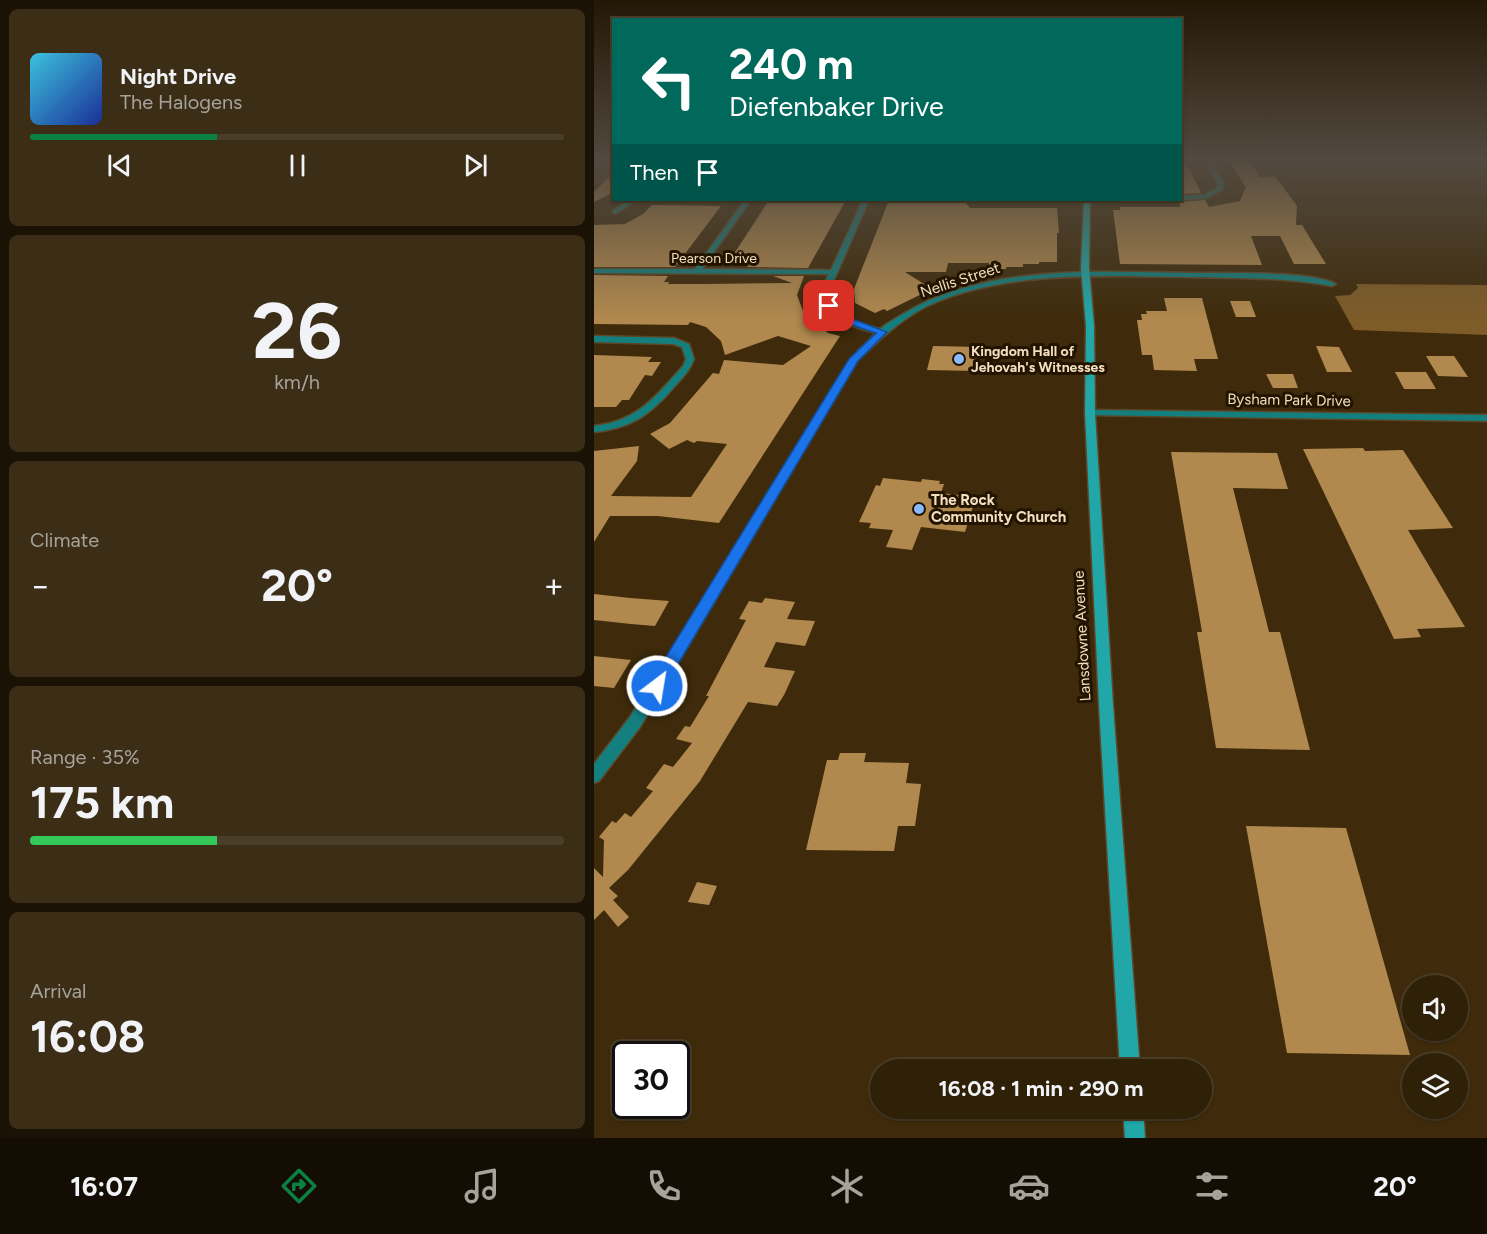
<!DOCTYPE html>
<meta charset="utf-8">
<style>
body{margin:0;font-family:Figtree,sans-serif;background:#3b2d16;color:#f1f3f6;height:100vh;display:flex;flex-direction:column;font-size:22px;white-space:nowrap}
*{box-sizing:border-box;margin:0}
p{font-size:20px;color:#a7a39c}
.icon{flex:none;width:33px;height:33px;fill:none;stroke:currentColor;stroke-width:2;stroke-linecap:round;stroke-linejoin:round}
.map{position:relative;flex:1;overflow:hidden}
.drawer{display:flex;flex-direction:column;gap:9px;padding:9px;background:#1a1204;width:594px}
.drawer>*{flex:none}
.hud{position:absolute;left:18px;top:18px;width:570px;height:183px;border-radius:0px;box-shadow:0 2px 4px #0004,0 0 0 2px #4a3e29;background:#00695c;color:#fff;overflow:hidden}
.buttons{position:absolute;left:808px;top:975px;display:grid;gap:12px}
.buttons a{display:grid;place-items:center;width:66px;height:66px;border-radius:50%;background:#2f2008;box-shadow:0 2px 4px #0004,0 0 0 2px #4a3e29;font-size:30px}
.speed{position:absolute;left:18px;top:1041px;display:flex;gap:12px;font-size:30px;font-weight:700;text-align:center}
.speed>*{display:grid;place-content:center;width:78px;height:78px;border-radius:50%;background:#2f2008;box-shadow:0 2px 4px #0004,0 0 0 2px #4a3e29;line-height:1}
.speed .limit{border:3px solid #111;border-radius:9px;background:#fff;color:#111}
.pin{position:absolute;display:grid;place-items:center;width:51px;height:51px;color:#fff;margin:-26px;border-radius:12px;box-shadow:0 3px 9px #0006}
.me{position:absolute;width:66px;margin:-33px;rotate:31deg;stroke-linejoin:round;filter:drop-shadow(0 0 4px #0008)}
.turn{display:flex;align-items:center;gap:21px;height:126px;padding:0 18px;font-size:27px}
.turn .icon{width:78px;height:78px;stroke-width:2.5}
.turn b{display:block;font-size:42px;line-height:51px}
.then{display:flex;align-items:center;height:57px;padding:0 18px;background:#0003;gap:12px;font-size:22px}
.big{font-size:45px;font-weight:700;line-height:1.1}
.drawer .widget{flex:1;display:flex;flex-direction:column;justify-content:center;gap:9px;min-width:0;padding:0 21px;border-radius:9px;background:#3b2d16}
.drawer .dial{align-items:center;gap:0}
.dial b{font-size:78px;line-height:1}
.song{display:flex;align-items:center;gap:18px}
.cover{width:72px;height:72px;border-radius:9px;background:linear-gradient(135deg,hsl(190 70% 55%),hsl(230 70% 35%))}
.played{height:6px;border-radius:3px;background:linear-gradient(90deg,#0b8043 35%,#4a3e29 35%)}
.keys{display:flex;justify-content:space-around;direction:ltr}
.heat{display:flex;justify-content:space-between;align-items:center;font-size:33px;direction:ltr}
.charge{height:9px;border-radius:4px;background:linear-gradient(90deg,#34c759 35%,#4a3e29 0)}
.trip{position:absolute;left:276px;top:1059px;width:342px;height:60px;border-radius:30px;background:#2f2008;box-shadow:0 2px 4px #0004,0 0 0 2px #4a3e29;font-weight:700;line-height:60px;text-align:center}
.menu{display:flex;height:96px;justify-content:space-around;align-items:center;background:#130d03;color:#a7a39c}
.menu .icon{width:42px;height:42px}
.menu .current{color:#0b8043}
.menu b{font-size:27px;color:#f1f3f6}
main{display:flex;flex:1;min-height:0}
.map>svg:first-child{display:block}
.forest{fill:#7e5c28}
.building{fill:#b1894f}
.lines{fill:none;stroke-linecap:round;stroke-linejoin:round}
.minor-casing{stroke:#5c4828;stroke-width:3}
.secondary-casing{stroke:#5c4828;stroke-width:3}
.minor{fill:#137f7f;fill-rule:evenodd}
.secondary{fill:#21a7a8;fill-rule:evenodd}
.route{fill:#1a73e8;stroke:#114b97;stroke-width:1.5}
.poi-dot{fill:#88bafc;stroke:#231400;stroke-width:2}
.labels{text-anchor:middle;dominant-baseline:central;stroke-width:6;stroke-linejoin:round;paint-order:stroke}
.far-street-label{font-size:14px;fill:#f3dec1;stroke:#231400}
.far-poi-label{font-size:14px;font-weight:bold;fill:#f3dec1;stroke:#231400;text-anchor:start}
.street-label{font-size:15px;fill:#f3dec1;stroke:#231400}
.poi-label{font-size:15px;font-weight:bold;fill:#f3dec1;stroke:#231400;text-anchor:start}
</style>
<main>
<section class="drawer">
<div class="widget">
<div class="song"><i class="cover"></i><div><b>Night Drive</b><p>The Halogens</p></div></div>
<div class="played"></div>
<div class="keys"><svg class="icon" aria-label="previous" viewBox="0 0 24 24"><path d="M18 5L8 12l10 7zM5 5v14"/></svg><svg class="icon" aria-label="pause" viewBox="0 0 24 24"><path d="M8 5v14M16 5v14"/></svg><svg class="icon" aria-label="next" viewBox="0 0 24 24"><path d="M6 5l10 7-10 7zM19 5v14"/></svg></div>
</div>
<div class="widget dial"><b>26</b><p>km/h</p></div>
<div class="widget"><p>Climate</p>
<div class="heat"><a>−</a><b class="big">20°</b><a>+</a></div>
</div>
<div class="widget"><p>Range · 35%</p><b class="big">175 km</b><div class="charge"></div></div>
<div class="widget"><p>Arrival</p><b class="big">16:08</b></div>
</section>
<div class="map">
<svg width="893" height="1138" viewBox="0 0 893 1138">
<rect width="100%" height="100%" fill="#3f2b0b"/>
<polygon class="forest" points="762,284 893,285 893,335 760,330 741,296 756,295 764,288"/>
<g class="building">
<polygon points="586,160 591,160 607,193 586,194"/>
<polygon points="634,160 649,160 652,164 657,164 666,177 681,176 703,206 702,225 708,225 732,264 700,264 686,236 657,236 668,265 526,264 519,210 526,210 526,207 586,207 586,202 611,200 615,207 646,201 652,187"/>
<polygon points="20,172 20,192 0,202 0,192"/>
<polygon points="175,200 252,200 214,268 155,267 136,260"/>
<polygon points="295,200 369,200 376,208 463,208 465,233 463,233 463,262 445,262 445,264 429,264 429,267 412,267 412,269 394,269 395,263 354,263 352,272 311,272 338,289 293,311 290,309 281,313 261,303 260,289"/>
<polygon points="58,205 127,206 81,267 0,267 0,225 31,224 49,214"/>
<polygon points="0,275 74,276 70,282 75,282 74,284 110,284 198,283 179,276 210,276 203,295 209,311 234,333 246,336 125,523 64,516 16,516 0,542 0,451 45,446 43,461 17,496 97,497 133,444 103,441 100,443 93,440 75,449 56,434 76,423 119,373 125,374 130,360 189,365 217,346 184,336 131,355 127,341 112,327 96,322 94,325 0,324"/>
<polygon points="570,298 608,298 624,359 600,359 603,371 560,370 558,355 548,355 543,320 548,320 547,314 553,314 552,311 573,311"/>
<polygon points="636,301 656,301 662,317 642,317"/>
<polygon points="339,346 385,347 382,371 333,370"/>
<polygon points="722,346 745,347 758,372 733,372"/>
<polygon points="0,355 58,357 54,362 67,362 58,376 51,375 35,400 28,400 22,407 0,407"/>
<polygon points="832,356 860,356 874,377 844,376"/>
<polygon points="801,372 832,372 842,389 810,389"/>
<polygon points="672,374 699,374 704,388 679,388"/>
<polygon points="769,448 771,451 809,450 859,528 814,530 871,627 823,629 827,637 800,639 709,449"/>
<polygon points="577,452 683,453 694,489 639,488 675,632 686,632 716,750 622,748 603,632 608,632"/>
<polygon points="289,478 327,482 328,479 346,481 345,484 350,484 347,493 382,497 371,532 327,527 318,550 292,547 299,530 275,528 277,523 265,522 282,485 286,486"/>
<polygon points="0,594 36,598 75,601 61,626 37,624 0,620"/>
<polygon points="171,598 201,602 193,619 221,621 211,646 182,642 170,667 201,671 190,695 183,706 154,702 106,781 34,870 15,888 24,896 19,900 35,917 24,927 10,910 0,920 0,868 9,877 10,840 5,837 18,821 22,823 31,813 37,817 59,791 52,788 70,764 79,767 98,743 82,739 91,726 96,727 115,696 112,696 152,620 145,619 155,601 168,603"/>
<polygon points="0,656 37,660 20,688 0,686"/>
<polygon points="246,753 272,753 270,762 315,763 312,783 327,784 321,826 304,826 300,851 212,850 233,760 244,760"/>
<polygon points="652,826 752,828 816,1055 693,1053"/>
<polygon points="103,882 123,886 115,905 94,902"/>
</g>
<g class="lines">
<g class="minor-casing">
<g id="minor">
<polygon points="610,160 616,160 630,184 629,189 613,198 586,200 584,200 586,200 586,196 610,195 623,188 624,184"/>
<polygon points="35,200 42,200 23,213 19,213 19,211"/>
<path d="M151 200H157L108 269 237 270 269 200H275L236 289C237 317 263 323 286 329 293 323 301 319 309 314 399 260 520 273 620 273 647 273 722 272 742 284L738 286C690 277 641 278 592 277 509 276 409 270 331 307 305 321 285 340 264 360L46 727 5 781 0 783V764L36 717 256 359 282 333C262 328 221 316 229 288 230 283 233 278 235 274L0 273V269H101Z"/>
<path d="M0 336 80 338 95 344 100 359C96 370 89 377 81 386 56 415 38 428 0 432V426C44 421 61 397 89 366L92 359 88 347 79 344 0 342Z"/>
<polygon points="496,410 893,415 893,421 493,415 491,413"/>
</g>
</g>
<g class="secondary-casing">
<g id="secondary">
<polygon points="490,200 496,200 495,268 500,326 501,413 519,705 546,1070 526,1070 505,705 491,413 492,326 487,268"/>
<polygon points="529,1108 549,1108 551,1138 531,1138"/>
</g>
</g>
<use href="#minor" class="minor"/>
<use href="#secondary" class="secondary"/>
</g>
<linearGradient id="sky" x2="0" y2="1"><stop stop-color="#231806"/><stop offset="0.5" stop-color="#524a3f"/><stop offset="1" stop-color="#524a3f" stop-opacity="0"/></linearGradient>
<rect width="893" height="320" fill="url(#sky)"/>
<polygon class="route" points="232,304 238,304 253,317 293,332 264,361 68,691 57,691 55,686 57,681 255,359 282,333 246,321 232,308"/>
<g class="poi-dot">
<circle cx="365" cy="359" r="6"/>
<circle cx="325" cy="509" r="6"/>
</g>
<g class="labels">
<g class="far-street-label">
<text x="120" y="258">Pearson Drive</text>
</g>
<g class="far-poi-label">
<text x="377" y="351">Kingdom Hall of<tspan x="377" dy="16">Jehovah's Witnesses</tspan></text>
</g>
<g class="street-label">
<text transform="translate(366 280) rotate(-18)">Nellis Street</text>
<text transform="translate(695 400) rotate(1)">Bysham Park Drive</text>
<text transform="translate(488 636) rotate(-93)">Lansdowne Avenue</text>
</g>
<g class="poi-label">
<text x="337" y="500">The Rock<tspan x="337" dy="17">Community Church</tspan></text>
</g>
</g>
</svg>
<div class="buttons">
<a><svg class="icon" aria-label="sound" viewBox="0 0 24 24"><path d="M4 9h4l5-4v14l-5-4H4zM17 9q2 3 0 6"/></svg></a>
<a><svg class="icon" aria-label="layers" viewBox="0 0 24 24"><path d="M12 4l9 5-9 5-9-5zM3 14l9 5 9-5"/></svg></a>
</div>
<div class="speed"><div class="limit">30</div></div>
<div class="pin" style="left:235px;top:306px;background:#d93025"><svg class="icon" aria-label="arrive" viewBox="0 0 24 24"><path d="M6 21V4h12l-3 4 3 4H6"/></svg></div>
<svg class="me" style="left:63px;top:686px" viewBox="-20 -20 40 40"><circle r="17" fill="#1a73e8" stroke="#fff" stroke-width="3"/><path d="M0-11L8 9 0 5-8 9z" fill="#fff"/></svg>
<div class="trip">16:08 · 1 min · 290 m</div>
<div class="hud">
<div class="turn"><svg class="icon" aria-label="left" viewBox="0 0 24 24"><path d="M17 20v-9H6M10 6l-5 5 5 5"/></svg><div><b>240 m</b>Diefenbaker Drive</div></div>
<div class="then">Then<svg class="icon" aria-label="arrive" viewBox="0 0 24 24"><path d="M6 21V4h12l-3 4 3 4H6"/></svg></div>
</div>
</div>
</main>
<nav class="menu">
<b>16:07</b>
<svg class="icon current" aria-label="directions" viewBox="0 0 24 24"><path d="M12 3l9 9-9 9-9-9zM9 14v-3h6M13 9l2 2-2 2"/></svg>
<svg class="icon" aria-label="music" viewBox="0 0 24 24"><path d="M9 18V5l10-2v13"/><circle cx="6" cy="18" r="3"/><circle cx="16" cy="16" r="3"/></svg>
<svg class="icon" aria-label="phone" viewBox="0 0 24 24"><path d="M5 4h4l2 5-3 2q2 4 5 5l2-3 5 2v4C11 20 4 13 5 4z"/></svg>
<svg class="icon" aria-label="climate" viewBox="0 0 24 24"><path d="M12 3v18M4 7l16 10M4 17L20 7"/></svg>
<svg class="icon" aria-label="car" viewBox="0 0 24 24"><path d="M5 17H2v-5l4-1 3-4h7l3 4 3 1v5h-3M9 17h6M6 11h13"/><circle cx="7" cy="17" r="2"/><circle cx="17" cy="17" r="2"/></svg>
<svg class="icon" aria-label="filters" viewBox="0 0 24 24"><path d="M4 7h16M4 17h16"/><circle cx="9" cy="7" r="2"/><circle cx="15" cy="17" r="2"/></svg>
<b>20°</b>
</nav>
